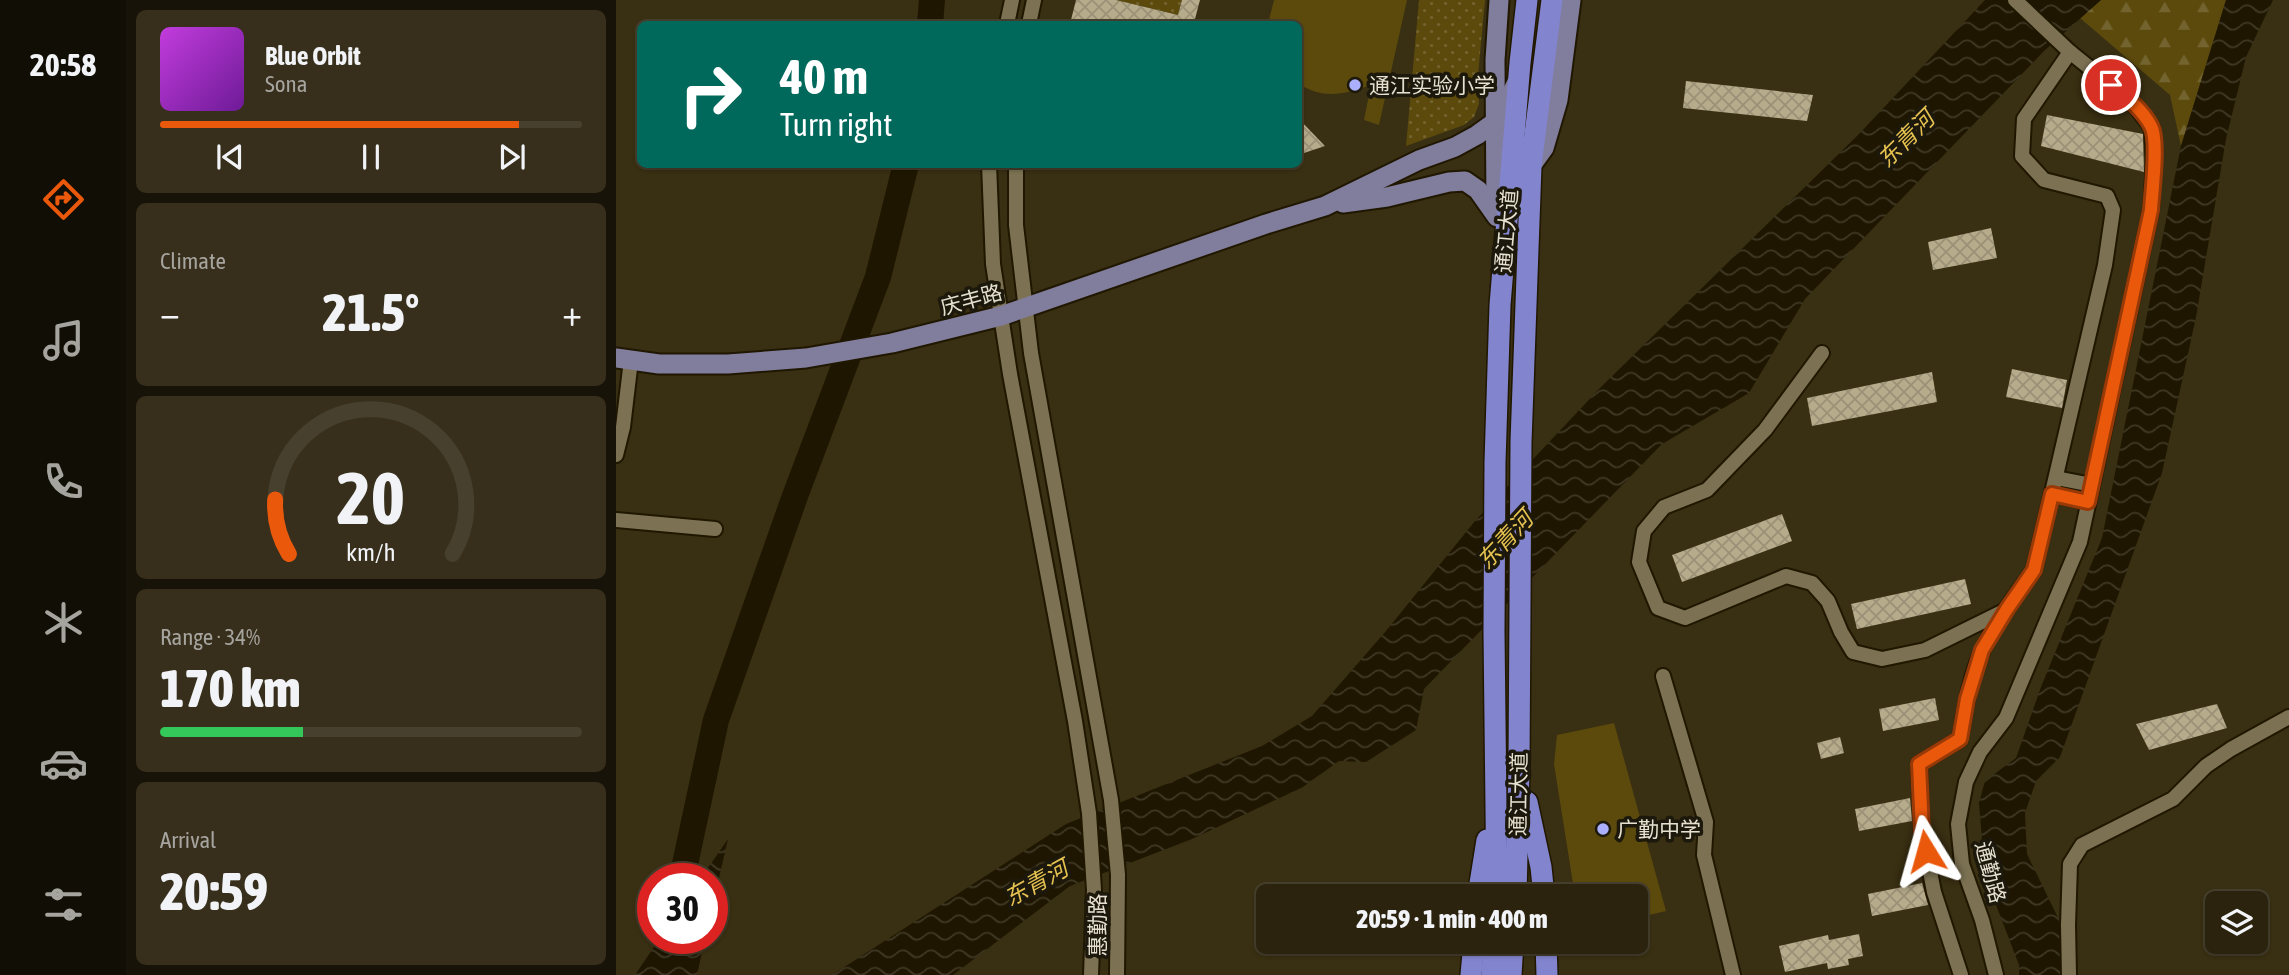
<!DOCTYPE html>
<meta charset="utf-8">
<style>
body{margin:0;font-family:"Asap Condensed","Noto Sans SC",sans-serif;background:#372f1c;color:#f1f3f6;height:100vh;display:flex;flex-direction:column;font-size:26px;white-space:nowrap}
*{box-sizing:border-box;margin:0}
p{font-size:23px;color:#a6a49e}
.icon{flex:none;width:38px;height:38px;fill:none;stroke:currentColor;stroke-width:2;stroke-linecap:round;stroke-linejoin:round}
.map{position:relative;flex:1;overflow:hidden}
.side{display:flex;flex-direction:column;gap:10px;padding:10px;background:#181308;width:490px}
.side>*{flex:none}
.banner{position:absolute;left:21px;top:21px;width:665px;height:147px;border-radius:10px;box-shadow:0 2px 5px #0004,0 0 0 2px #47402e;background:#00695c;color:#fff;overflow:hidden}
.tools{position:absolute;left:1589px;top:891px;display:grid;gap:14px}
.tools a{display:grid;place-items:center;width:63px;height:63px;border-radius:10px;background:#2b230e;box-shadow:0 2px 5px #0004,0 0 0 2px #47402e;font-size:35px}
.speed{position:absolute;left:21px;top:863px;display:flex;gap:14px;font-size:35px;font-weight:700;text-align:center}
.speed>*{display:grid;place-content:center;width:91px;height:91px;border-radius:50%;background:#2b230e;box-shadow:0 2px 5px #0004,0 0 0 2px #47402e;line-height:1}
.speed .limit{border:10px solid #d22;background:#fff;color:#111}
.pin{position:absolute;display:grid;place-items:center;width:60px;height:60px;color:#fff;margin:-30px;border:4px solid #fff;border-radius:50%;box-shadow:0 2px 7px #0007}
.me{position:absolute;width:77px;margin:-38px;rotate:352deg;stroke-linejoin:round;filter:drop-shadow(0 0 5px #0008)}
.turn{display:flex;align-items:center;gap:24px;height:147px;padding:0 28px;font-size:32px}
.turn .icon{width:91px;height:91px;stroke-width:2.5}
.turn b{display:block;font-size:49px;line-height:60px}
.big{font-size:52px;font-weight:800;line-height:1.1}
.side .widget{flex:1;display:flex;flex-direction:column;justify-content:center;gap:10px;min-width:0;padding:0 24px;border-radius:10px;background:#372f1c}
.side .dial{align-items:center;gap:0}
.dial svg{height:182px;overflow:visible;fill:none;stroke:#47402e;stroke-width:7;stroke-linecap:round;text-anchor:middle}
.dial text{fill:#f1f3f6;stroke:none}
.song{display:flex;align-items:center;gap:21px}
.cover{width:84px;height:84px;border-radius:10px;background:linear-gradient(135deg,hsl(290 70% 55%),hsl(280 70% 35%))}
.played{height:7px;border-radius:4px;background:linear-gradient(90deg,#ea580c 85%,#47402e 85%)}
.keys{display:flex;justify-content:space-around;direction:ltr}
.heat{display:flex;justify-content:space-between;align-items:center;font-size:38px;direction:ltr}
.charge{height:10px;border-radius:5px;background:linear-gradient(90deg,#34c759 34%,#47402e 0)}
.trip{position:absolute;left:640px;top:884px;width:392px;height:70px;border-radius:10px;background:#2b230e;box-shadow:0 2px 5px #0004,0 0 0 2px #47402e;font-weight:800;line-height:70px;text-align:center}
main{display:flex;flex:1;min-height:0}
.tab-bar{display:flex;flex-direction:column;width:126px;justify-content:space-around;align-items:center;background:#110e06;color:#a6a49e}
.tab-bar .icon{width:49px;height:49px}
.tab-bar .active{color:#ea580c}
.tab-bar b{font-size:32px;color:#f1f3f6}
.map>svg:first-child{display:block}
.forest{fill:url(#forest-firs)}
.park{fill:url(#park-dots)}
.pitch{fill:#5c4a0d}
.water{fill:url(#water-waves)}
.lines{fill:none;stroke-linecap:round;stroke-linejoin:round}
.river{stroke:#1e1600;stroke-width:26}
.building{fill:url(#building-cross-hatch)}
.minor-casing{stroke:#201700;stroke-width:18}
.major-casing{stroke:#201700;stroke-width:23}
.highway-casing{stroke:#201700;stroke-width:24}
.minor{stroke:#7c7253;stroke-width:14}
.major{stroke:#807d9d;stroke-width:19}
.highway{stroke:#8384ce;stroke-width:21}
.route-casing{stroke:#983908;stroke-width:18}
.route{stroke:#ea580c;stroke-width:12}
.poi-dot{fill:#acaffb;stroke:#1c180b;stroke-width:2.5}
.labels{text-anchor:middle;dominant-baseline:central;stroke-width:7;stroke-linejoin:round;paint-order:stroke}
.poi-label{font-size:21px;fill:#e5e0cf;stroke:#1c180b;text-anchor:start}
.street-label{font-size:21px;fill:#e5e0cf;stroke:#1c180b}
.water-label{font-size:23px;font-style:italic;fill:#e6c251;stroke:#1c180b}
</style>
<main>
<nav class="tab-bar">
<b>20:58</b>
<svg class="icon active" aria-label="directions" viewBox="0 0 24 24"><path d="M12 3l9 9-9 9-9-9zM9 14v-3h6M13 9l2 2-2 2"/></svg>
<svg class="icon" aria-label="music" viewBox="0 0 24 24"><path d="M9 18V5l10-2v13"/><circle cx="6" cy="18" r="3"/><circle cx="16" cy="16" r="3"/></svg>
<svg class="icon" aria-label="phone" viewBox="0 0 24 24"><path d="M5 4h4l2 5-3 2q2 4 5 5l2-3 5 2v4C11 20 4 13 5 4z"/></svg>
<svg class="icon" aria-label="climate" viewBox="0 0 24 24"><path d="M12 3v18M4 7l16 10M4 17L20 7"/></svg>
<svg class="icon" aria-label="car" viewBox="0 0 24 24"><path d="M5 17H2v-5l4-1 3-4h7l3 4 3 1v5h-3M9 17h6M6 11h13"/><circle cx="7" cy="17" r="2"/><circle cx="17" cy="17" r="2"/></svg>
<svg class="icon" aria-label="filters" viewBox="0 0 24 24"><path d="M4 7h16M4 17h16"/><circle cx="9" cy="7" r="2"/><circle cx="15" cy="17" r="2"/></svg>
</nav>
<section class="side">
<div class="widget">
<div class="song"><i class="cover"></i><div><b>Blue Orbit</b><p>Sona</p></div></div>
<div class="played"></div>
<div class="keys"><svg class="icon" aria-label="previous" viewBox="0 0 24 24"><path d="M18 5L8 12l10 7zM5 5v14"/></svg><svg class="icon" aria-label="pause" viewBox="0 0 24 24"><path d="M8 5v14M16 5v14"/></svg><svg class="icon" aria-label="next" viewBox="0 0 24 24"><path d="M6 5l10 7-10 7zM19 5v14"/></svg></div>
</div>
<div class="widget"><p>Climate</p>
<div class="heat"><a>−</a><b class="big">21.5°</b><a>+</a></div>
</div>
<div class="widget dial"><svg viewBox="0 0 100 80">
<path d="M14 69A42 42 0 1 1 86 69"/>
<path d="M14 69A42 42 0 0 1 8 45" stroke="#ea580c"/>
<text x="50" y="56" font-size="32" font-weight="700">20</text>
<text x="50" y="72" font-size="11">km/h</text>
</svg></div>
<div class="widget"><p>Range · 34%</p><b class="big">170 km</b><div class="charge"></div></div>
<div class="widget"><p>Arrival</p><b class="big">20:59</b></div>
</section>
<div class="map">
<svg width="1673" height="975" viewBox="0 0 1673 975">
<defs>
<pattern id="forest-firs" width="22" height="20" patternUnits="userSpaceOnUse" patternTransform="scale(1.75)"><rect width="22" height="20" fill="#5c4a0d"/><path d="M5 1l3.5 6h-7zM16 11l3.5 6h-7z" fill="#73642f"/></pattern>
<pattern id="park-dots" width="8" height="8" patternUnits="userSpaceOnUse" patternTransform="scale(1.75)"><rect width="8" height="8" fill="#5c4a0d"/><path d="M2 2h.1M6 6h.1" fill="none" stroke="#73642f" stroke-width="1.8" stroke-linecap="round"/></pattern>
<pattern id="water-waves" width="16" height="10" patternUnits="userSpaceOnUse" patternTransform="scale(1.75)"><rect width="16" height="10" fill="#1e1600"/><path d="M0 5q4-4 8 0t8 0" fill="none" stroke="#3f3824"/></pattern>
<pattern id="building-cross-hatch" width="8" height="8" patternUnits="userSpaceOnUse" patternTransform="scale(1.75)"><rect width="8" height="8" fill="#b6ab8a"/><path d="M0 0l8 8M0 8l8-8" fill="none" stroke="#9a9177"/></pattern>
</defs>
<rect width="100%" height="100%" fill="#392f12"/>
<polygon class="forest" points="1485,0 1610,0 1565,146 1554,95 1464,18"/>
<g class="park">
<polygon points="500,0 566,0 562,15"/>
<polygon points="803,0 869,0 862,75 863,104 858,117 848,125 790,146"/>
</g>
<g class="pitch">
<path d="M658 0H791L763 125 748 120 755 85C729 94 708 100 683 84L682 24H652Z"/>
<polygon points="998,723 1050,911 1020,918 1020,896 959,896 938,764 941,735"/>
</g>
<g class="water">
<polygon points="1369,0 1485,0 1428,51 1189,299 1133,393 1046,444 808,689 800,730 750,762 723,761 687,787 576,839 454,886 337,975 216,975 450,824 646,746 696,716 770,631 859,521 984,388 1243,134"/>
<polygon points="1610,0 1657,0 1630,57 1610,139 1580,317 1546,473 1444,757 1420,781 1409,813 1411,854 1444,922 1446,975 1403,975 1403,965 1369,876 1363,803 1369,781 1400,758 1425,687 1486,538 1565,146"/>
<polygon points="112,839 96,908 96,878 85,878"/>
<polygon points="44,938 89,938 81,975 19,975"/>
</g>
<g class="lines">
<g class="river">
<polyline points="314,24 316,0"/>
<polyline points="66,878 100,720 179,496 262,277 290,164"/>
</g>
</g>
<g class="building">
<polygon points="460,0 500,0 562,15 566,0 584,0 579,19 582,20 582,24 485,24 469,21 465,24 454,24"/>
<polygon points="1070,81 1197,95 1191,121 1067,108"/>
<polygon points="1431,115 1527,134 1528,172 1425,146"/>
<polygon points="682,118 709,146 682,155"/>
<polygon points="1375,228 1381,258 1317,270 1312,242"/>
<polygon points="1396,369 1451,380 1446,408 1390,397"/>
<polygon points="1316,372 1321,402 1196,426 1191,398"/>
<polygon points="1166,514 1176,541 1066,582 1056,555"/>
<polygon points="1349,579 1355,604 1241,629 1235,604"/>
<polygon points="1319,698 1323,720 1267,731 1263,709"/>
<polygon points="1601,704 1611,728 1533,750 1520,724"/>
<polygon points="1224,737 1228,753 1205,759 1201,743"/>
<polygon points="1294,798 1296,821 1243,831 1239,809"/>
<polygon points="1306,883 1312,905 1256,916 1252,894"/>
<polygon points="1243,934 1247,956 1232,959 1233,965 1212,969 1211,963 1169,972 1163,946 1212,935 1213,940"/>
</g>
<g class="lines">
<g class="minor-casing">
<g id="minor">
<polyline points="391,24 396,0"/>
<polyline points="413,24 418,0"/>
<polyline points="373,164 377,264 394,374 459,721 473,813 478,890 475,975"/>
<polyline points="400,164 400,225 415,353 495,800 502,875 501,975"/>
<polyline points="1206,353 1149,430 1091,490 1048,507 1028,531 1023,562 1042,608 1069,618 1170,576 1196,583 1212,601 1225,632 1237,652 1266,659 1309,650 1390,610"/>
<polyline points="0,455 7,427 15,360"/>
<polyline points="1440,478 1476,485"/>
<polyline points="1436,494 1472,502"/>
<polyline points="0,520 99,529"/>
<polyline points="1047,676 1090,822 1088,855 1117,975"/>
<path d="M1345 975 1318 892 1306 831 1303 764 1344 739C1349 709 1354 676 1367 649 1381 621 1400 595 1418 570L1489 265 1497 210 1491 196 1428 180 1406 156 1408 119 1454 52"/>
<polyline points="1380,975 1366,920 1346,864 1342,824 1350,782 1364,752 1390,718 1464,542 1535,210 1538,162 1536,128 1516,102 1454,52 1399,0"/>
<polyline points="1453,975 1452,925 1454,864 1466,845 1557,799 1590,766 1615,749 1673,717"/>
</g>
</g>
<g class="major-casing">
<g id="major">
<polyline points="915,166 928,148 942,100 955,0"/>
<polyline points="727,203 771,197 833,182 849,181 862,190 881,217"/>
<polyline points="880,214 879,60 883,0"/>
<polyline points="0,358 43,364 112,364 190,358 276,343 385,316 650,224 709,206 803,160 839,147 861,135 879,122 891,103 901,82"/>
</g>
</g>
<g class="highway-casing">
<g id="highway">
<polyline points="911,802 925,867 928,896"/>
<polyline points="862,896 871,840"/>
<polyline points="881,896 878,632 879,462 884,305 904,63 911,0"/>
<polyline points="900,896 903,768 905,442 915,166 936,0"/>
<polyline points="930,942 931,975"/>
<polyline points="855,975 858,942"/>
<polyline points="876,975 878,942"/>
<polyline points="895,975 897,942"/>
</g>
</g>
<use href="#minor" class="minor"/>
<use href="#major" class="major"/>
<use href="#highway" class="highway"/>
</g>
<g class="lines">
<g class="route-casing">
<path id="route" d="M1310 851 1306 831 1303 764 1344 739 1351 699 1366 650 1391 609 1418 570 1436 494 1472 502 1535 210C1536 192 1543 140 1535 126 1526 109 1510 97 1495 85"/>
</g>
<use href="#route" class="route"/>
</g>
<g class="poi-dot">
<circle cx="739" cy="85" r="7"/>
<circle cx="987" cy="829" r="7"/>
</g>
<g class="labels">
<g class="poi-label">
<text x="753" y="85">通江实验小学</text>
<text x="1001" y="829">广勤中学</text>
</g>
<g class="street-label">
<text transform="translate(890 231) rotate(-85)">通江大道</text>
<text transform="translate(355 299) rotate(-15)">庆丰路</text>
<text transform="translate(902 794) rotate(-89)">通江大道</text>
<text transform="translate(1375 872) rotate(75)">通勤路</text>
<text transform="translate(481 925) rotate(-90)">惠勤路</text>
</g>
<g class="water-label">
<text transform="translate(1290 139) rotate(-45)">东青河</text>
<text transform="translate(889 540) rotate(-47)">东青河</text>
<text transform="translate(420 883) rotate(-29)">东青河</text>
</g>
</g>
</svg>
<div class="tools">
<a><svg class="icon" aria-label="layers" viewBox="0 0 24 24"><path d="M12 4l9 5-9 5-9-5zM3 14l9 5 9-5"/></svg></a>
</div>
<div class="speed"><div class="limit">30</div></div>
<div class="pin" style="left:1495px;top:85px;background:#d93025"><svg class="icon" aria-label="arrive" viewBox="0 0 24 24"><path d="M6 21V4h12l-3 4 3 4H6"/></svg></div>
<svg class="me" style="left:1310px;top:851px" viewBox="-20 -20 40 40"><path d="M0-17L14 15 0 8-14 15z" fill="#ea580c" stroke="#fff" stroke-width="4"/></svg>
<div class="trip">20:59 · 1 min · 400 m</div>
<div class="banner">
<div class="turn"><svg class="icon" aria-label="right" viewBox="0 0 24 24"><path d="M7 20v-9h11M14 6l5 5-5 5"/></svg><div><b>40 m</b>Turn right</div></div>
</div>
</div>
</main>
